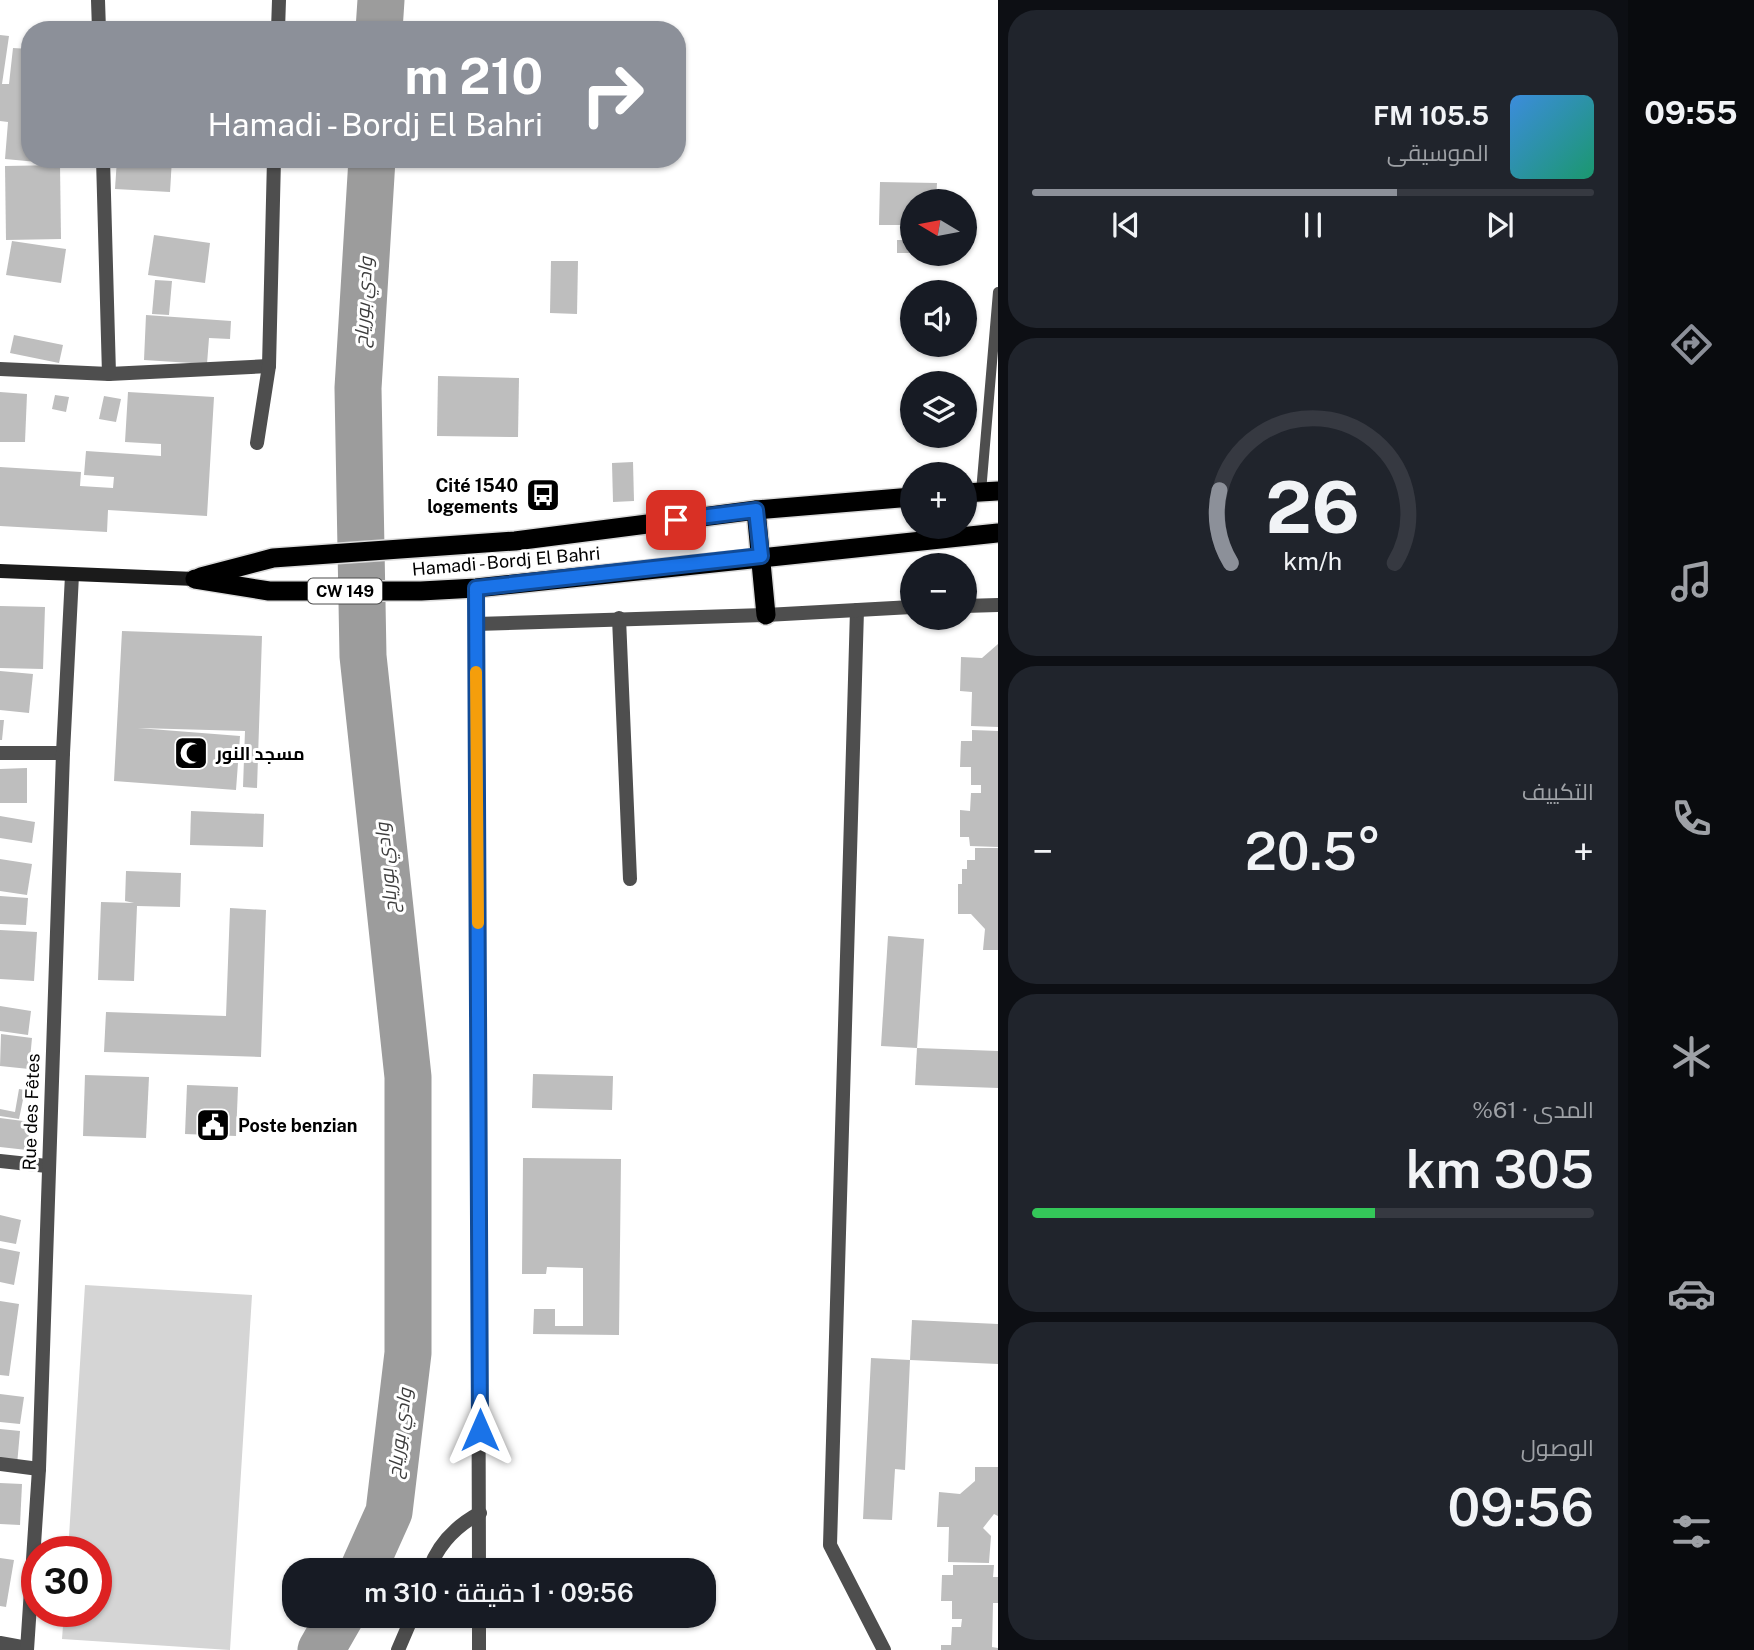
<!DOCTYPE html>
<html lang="ar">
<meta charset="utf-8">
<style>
body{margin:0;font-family:"Public Sans",Cairo,sans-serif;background:#20242c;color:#f1f3f6;direction:rtl;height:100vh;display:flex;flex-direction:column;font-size:26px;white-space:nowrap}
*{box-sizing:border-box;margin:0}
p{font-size:23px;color:#9ea1a6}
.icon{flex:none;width:38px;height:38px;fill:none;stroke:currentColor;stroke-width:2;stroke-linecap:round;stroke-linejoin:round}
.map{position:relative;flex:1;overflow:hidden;direction:ltr}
.details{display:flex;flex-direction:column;gap:10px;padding:10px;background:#0d0f14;width:630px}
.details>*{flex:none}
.top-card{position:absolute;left:21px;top:21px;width:665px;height:147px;border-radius:28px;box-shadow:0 2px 5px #0004;direction:rtl;background:#8c9099;color:#fff;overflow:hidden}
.needle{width:46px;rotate:280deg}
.tools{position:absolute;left:900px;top:189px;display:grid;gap:14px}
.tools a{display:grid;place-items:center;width:77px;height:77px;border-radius:50%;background:#171b24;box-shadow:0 2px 5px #0004;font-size:35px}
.speed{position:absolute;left:21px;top:1536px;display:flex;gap:14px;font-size:35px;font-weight:700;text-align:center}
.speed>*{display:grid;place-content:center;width:91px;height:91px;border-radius:50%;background:#171b24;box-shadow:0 2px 5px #0004;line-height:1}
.speed .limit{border:10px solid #d22;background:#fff;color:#111}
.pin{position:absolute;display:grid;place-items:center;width:60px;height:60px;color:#fff;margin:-30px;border-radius:14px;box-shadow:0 4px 10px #0006}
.me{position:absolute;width:77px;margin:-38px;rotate:0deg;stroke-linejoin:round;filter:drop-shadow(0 0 5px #0008)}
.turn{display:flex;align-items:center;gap:24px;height:147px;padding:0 28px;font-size:32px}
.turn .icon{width:91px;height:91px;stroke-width:2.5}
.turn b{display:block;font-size:49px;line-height:60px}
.big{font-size:52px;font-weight:600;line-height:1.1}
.details .card{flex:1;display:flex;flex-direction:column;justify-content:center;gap:10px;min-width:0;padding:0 24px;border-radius:28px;background:#20242c}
.details .dial{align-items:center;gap:0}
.dial svg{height:182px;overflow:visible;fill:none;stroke:#363941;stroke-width:7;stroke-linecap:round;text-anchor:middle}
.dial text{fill:#f1f3f6;stroke:none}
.song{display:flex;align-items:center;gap:21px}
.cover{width:84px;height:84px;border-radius:10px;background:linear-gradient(135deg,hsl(210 70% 55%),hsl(160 70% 35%))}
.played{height:7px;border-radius:4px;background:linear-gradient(90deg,#8c9099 65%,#363941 65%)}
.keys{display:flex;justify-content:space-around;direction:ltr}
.heat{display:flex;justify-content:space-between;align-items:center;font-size:38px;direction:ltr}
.charge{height:10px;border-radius:5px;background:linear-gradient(90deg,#34c759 61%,#363941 0)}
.trip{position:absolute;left:282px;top:1558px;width:434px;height:70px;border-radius:28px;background:#171b24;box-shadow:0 2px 5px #0004;font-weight:600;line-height:70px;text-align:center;direction:rtl}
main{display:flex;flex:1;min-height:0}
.dock{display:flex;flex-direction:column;width:126px;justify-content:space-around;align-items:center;background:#090b0e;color:#9ea1a6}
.dock .icon{width:49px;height:49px}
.dock .current{color:#8c9099}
.dock b{font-size:32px;color:#f1f3f6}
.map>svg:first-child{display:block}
.green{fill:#d5d5d5}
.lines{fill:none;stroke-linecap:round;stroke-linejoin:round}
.river{stroke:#9c9c9c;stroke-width:47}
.building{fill:#bebebe}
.trunk-casing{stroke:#dbdbdb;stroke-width:22}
.service{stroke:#4e4e4e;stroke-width:10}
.minor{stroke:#4e4e4e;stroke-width:14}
.secondary{stroke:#1b1b1b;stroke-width:14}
.trunk{stroke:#000;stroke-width:19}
.route-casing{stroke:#114b97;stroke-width:18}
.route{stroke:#1a73e8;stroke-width:12}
.slow{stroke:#f59e0b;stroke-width:12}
.labels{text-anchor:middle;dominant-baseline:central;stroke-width:6;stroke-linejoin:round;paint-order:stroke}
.shield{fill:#fff;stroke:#4c4c4c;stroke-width:2}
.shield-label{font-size:16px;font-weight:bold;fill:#000}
.poi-label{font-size:18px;font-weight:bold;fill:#000;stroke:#fff;text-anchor:start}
.street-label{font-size:18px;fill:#000;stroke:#fff}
.water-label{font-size:19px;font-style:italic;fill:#3d3d3d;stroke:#fff}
</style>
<main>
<nav class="dock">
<b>09:55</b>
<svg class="icon current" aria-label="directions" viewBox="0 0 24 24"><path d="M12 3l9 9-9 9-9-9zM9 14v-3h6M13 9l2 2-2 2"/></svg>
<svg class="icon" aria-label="music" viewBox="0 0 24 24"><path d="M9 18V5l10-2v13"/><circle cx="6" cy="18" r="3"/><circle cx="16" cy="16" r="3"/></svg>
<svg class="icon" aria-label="phone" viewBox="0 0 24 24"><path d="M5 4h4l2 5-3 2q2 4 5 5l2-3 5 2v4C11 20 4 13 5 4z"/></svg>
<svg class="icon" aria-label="climate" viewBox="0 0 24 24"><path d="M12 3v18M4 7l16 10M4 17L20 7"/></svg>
<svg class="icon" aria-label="car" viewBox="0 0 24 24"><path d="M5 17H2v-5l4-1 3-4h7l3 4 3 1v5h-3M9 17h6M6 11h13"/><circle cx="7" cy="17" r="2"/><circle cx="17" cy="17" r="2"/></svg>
<svg class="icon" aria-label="filters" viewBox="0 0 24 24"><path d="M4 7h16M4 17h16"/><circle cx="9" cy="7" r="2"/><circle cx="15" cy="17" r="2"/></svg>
</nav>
<section class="details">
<div class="card">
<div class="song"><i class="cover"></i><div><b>105.5 FM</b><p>الموسيقى</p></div></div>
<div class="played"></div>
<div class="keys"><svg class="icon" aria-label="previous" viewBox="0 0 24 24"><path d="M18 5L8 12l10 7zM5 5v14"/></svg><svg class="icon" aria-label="pause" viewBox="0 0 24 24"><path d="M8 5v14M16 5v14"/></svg><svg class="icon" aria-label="next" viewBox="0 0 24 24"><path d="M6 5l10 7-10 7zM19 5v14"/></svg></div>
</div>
<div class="card dial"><svg viewBox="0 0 100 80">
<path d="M14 69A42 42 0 1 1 86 69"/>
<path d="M14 69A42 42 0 0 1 9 37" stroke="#8c9099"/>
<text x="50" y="56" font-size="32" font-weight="700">26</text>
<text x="50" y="72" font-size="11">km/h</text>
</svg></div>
<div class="card"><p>التكييف</p>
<div class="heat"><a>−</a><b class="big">20.5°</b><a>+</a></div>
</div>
<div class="card"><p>المدى · 61%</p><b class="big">305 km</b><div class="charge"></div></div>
<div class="card"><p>الوصول</p><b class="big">09:56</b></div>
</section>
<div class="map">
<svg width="998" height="1650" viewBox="0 0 998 1650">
<rect width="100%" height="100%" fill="#fff"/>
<polygon class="green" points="85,1285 252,1295 230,1650 62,1639 64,1612 96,1612 96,1552 68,1552"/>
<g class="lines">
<g class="river">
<polyline points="379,30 381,0"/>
<polyline points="363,1570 389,1512 408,1353 408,1077 363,656 358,388 372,159"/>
<polyline points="321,1650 341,1615"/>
</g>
</g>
<g class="building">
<polygon points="0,35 9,36 2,84 9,84 13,48 30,49 30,159 48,159 48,163 5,159 8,122 0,121"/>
<polygon points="117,159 172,159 170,192 115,189"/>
<polygon points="60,165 61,239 6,240 5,166"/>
<polygon points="880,182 937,183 936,201 912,201 912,225 879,225"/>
<polygon points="154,235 210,243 205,283 148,275"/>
<rect x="897" y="240" width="15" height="13"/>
<polygon points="12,241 66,249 61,283 6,275"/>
<polygon points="551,261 578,261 577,314 550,313"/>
<polygon points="155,280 172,281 169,315 152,314"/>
<polygon points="146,315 231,321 230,339 209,338 207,364 144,360"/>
<polygon points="14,335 63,345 59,363 10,353"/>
<polygon points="438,376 519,378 518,437 437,436"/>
<polygon points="0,392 27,394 25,442 0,442"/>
<polygon points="128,392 214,397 207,516 108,510 107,532 0,526 0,467 81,472 80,486 113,488 114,477 84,475 86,451 161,456 161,444 125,442"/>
<polygon points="55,395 69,397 66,412 52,409"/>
<polygon points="104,396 121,399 116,422 99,419"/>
<polygon points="633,462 634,501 613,502 612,463"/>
<polygon points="0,606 45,607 43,669 0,668"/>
<polygon points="122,631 262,636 257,788 243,787 245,731 138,728 240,736 236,790 114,781"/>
<polygon points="998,644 998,727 971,726 972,692 960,691 961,657 982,658"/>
<polygon points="0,671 33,674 29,713 0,710"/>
<polygon points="0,720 4,720 2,740 0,740"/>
<polygon points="972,730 998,731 998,847 970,846 969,837 960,837 960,810 970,811 971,793 981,793 981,785 971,785 971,767 960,767 961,741 972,741"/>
<polygon points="27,768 27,803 0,803 0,769"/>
<polygon points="191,811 264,814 263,847 190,845"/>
<polygon points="0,816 35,822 32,843 0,838"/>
<polygon points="975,848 998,848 998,950 983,950 985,929 971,914 958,914 958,884 962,884 962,869 967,869 967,860 975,860"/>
<polygon points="0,859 32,864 27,895 0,891"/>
<polygon points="126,871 181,873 180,907 137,906 134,981 98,980 101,902 134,903 125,901"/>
<polygon points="0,896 28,898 26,925 0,924"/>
<polygon points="230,908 266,910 261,1057 104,1052 106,1012 226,1016"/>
<polygon points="0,930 37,932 34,981 0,979"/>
<polygon points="888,936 924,939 917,1048 881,1046"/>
<polygon points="0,1006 31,1011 28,1035 0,1031"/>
<polygon points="1,1034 32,1038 29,1069 0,1066"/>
<polygon points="917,1048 998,1051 998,1088 915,1085"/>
<polygon points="533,1074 613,1076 612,1110 532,1108"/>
<polygon points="85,1075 149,1077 146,1138 83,1136"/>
<polygon points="187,1085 238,1087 236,1136 185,1134"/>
<polygon points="19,1089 25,1090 19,1119 0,1116 0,1109 15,1112"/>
<polygon points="0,1118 31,1122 27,1150 0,1147"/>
<polygon points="523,1158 621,1159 619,1335 533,1334 534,1309 555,1309 555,1326 583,1326 583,1268 547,1267 546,1274 522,1274"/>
<polygon points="0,1215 21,1220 16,1244 0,1241"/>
<polygon points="0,1248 20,1252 14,1285 0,1282"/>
<polygon points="0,1301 19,1304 9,1376 0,1375"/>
<polygon points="912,1320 998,1324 998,1364 910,1360"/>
<polygon points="871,1358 910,1360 905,1470 895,1469 892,1520 863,1519"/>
<polygon points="0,1394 24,1397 20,1424 0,1422"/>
<polygon points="0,1429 20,1431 17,1465 0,1463"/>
<polygon points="975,1467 998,1467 998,1516 994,1514 983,1528 991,1536 989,1563 948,1562 949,1527 937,1527 939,1492 960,1494 975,1481"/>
<polygon points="0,1483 22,1484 20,1525 0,1524"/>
<polygon points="0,1558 14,1560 6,1607 0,1606"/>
<polygon points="953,1565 994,1565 993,1577 998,1577 998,1603 993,1603 992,1647 998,1648 998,1650 941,1650 941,1645 951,1645 952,1627 961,1627 962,1619 952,1619 952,1601 941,1601 942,1575 953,1575"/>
</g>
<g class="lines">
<g class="trunk-casing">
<g id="trunk">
<polyline points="964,493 998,491"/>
<polyline points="756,510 766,615"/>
<polyline points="201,577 273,558 515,541 756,510 912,497"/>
<polyline points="195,579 269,591 421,591 476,588 998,533"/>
</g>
</g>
<polyline class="service" points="981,492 998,292"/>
<g class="minor">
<polyline points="98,0 99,30"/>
<polyline points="278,30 279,0"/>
<polyline points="103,159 109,374"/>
<polyline points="0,369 109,374 269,366"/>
<polyline points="257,443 269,366 274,159"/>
<polyline points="476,588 479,1570"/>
<polyline points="964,606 998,605"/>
<polyline points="857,610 830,1545 884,1650"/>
<polyline points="619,618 630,879"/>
<polyline points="476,624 766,615 912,607"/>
<polyline points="0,753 63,753"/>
<polyline points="0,1161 47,1166"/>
<polyline points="0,1464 39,1469"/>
<path d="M429 1570C438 1544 456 1526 480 1513"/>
<polyline points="479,1615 479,1650"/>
<polyline points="0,1643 27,1648"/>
<polyline points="27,1650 39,1469 63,753 72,575"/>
<polyline points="398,1650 413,1615"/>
</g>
<polyline class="secondary" points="0,571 195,579"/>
<use href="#trunk" class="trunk"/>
</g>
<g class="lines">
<g class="route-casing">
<polyline id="route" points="480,1430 476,588 761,556 756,510 676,520"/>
</g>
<use href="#route" class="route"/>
<polyline class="slow" points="476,672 478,923"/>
</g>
<defs>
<g id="bus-square" transform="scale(1.75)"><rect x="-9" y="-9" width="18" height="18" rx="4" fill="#000" stroke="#fff"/><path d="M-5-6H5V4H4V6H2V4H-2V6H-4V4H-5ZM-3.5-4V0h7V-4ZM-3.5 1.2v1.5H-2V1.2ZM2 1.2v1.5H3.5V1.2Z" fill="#fff"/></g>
<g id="mosque-square" transform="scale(1.75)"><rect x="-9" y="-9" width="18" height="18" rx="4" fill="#000" stroke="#fff"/><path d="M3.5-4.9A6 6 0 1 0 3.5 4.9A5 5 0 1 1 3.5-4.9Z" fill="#fff"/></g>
<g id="civic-square" transform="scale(1.75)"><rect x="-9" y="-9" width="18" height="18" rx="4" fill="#000" stroke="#fff"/><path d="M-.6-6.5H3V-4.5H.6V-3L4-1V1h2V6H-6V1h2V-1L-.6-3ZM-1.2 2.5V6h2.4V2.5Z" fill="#fff"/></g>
</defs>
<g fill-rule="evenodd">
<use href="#bus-square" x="543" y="495"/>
<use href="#mosque-square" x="191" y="753"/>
<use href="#civic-square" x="213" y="1125"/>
</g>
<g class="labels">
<rect class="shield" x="308" y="578.5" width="74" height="25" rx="5"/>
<g class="shield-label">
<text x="345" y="591">CW 149</text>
</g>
<g class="poi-label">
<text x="518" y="485" text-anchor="end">Cité 1540<tspan x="518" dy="21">logements</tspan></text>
<text x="216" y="753">مسجد النور</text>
<text x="238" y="1125">Poste benzian</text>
</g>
<g class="street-label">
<text transform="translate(506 561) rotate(-5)">Hamadi - Bordj El Bahri</text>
<text transform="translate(31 1112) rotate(-88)">Rue des Fêtes</text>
</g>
<g class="water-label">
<text transform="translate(363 302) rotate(-87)">وادي بورياح</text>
<text transform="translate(386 868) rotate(-96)">وادي بورياح</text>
<text transform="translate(399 1433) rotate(-83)">وادي بورياح</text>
</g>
</g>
</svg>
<div class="tools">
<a><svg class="needle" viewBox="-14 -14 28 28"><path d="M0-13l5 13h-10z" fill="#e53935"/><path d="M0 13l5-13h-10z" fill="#9ea1a6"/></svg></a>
<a><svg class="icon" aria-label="sound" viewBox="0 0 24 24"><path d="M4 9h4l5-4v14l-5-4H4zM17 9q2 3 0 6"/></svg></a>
<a><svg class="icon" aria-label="layers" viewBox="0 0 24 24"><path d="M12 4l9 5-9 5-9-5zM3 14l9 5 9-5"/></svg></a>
<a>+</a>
<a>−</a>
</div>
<div class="speed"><div class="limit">30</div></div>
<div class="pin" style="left:676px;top:520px;background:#d93025"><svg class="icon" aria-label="arrive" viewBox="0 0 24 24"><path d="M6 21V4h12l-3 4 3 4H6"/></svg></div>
<svg class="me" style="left:480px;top:1430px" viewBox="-20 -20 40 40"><path d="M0-17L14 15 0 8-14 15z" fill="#1a73e8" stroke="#fff" stroke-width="4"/></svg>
<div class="trip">09:56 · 1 دقيقة · 310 m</div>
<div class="top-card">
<div class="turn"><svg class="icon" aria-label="right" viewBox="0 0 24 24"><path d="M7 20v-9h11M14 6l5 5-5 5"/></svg><div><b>210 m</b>Hamadi - Bordj El Bahri</div></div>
</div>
</div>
</main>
